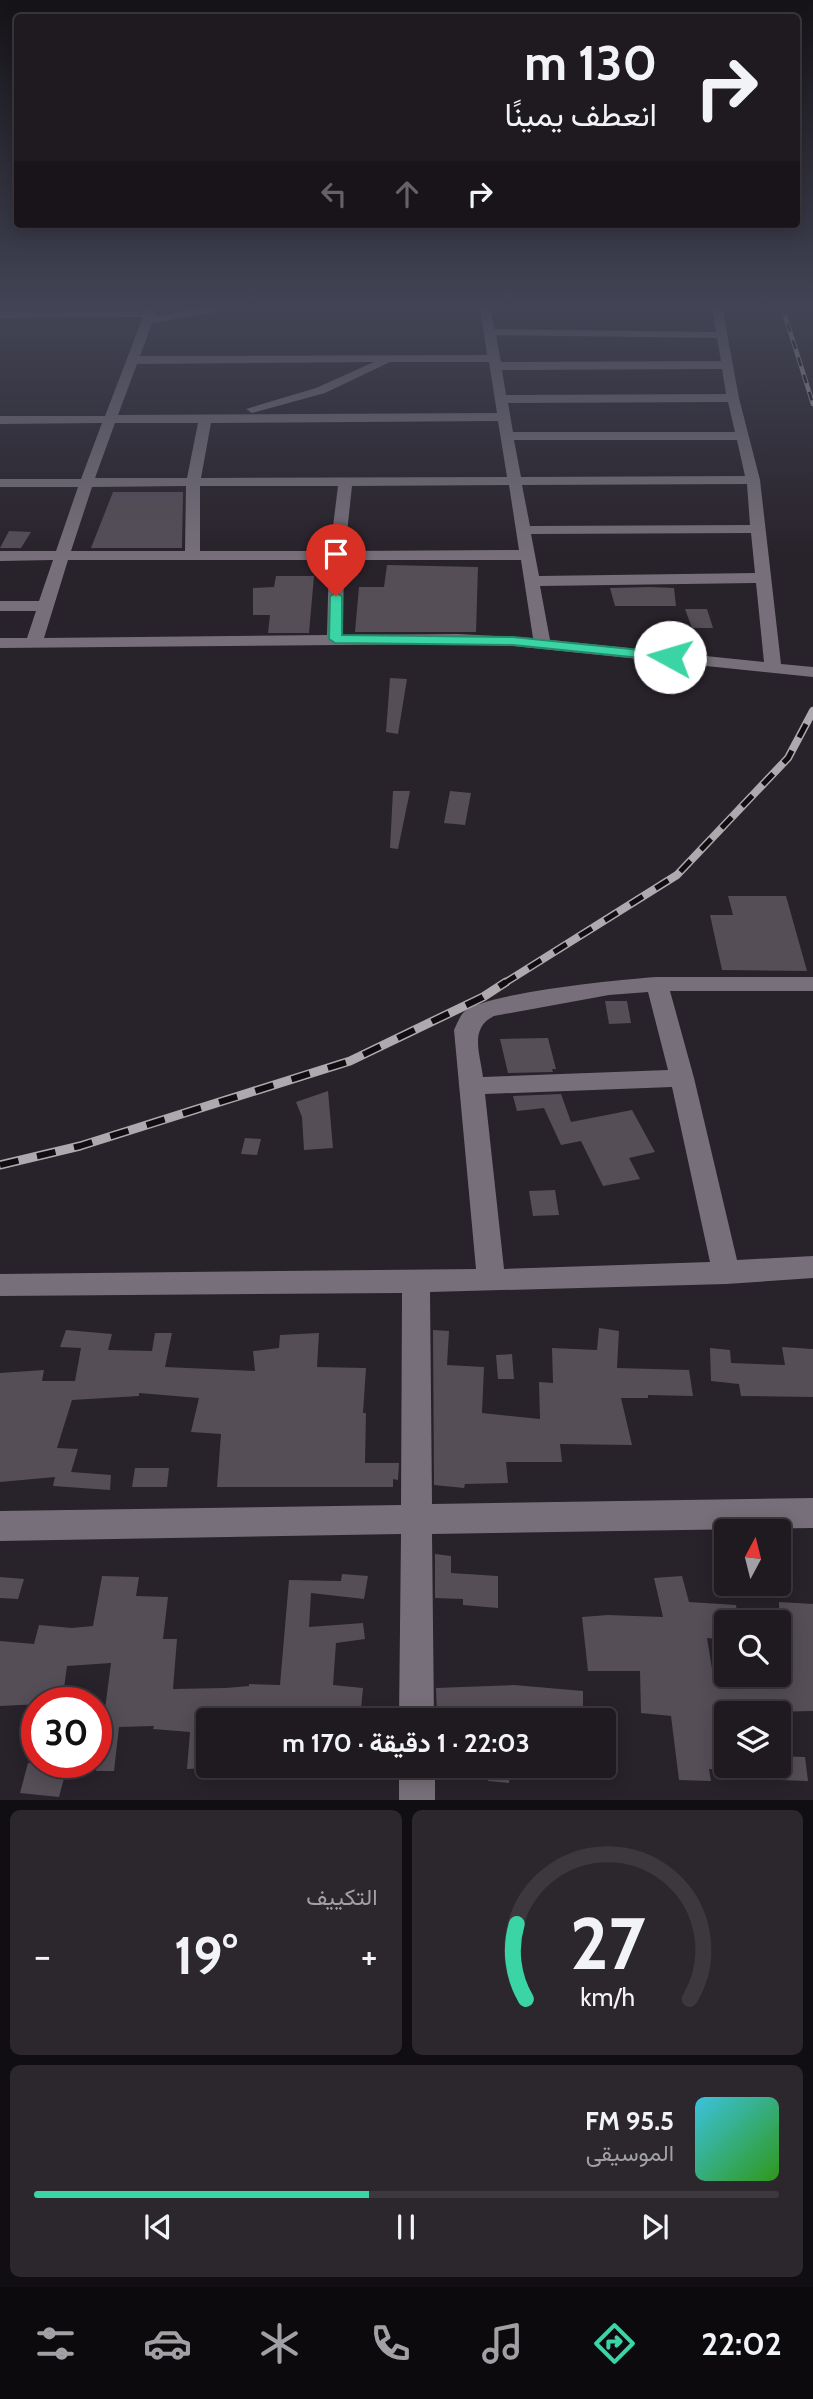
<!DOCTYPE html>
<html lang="ar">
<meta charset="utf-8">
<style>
body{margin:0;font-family:Cabin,Vazirmatn,sans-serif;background:#2b272d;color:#f1f3f6;direction:rtl;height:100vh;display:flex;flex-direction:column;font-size:26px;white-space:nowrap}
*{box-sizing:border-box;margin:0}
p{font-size:23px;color:#a1a1a5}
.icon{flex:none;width:38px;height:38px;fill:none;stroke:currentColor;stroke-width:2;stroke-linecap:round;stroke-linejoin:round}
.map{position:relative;height:1800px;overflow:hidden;direction:ltr}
.panel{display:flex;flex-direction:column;gap:10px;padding:10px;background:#100e12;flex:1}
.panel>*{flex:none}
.top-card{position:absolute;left:14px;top:14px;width:786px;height:214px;border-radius:7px;box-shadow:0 4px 18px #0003,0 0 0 2px #3c383e;direction:rtl;background:#1e1a20;color:#f1f3f6;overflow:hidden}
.needle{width:46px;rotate:7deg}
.buttons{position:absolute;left:714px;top:1519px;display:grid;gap:14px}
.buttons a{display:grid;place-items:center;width:77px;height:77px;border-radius:7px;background:#1e1a20;box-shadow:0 4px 18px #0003,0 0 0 2px #3c383e;font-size:35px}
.speed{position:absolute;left:21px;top:1687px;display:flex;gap:14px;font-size:35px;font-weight:700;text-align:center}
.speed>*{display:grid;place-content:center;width:91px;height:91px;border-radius:50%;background:#1e1a20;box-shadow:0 4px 18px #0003,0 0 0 2px #3c383e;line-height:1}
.speed .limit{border:10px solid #d22;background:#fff;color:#111}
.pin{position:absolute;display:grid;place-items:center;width:60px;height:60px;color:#fff;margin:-72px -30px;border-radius:50% 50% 50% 0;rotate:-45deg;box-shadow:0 0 7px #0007}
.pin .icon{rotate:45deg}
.me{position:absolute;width:77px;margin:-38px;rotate:276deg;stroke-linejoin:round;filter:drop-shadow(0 0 5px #0008)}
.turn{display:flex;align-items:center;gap:24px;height:147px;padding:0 28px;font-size:32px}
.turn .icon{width:91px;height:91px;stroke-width:2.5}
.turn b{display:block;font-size:49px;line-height:60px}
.lanes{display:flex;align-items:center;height:66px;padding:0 28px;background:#0003;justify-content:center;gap:35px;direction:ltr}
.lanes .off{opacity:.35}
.big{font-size:52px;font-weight:700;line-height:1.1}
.panel .widget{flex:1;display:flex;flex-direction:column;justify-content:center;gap:10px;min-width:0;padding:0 24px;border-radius:10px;background:#2b272d}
.panel .dial{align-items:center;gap:0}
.dial svg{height:182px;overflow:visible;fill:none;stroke:#3c383e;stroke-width:7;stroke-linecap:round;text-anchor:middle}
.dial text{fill:#f1f3f6;stroke:none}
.song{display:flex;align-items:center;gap:21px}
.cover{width:84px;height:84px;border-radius:10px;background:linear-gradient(135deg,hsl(190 70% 55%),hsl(110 70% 35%))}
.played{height:7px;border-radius:4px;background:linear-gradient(90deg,#3bd4a4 45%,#3c383e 45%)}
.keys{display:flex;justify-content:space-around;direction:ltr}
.heat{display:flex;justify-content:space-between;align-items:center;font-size:38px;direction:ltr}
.panel .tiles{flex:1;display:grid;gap:10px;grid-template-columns:1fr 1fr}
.widget:last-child{grid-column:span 2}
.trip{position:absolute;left:196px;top:1708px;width:420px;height:70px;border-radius:7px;background:#1e1a20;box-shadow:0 4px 18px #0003,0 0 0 2px #3c383e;font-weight:700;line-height:70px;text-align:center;direction:rtl}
.tab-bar{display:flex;height:112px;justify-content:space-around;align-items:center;background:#0c0a0d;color:#a1a1a5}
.tab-bar .icon{width:49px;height:49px}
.tab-bar .on{color:#3bd4a4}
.tab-bar b{font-size:32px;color:#f1f3f6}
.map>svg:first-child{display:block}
.building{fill:#554e57}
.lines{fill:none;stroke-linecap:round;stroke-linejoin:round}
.minor{fill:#77707a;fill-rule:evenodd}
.rail-far2-casing{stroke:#aea9af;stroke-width:4.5}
.rail-far1-casing{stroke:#aea9af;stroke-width:8}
.rail-casing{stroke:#aea9af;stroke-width:9}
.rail-far2{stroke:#0f0d10;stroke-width:2.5;stroke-dasharray:9;stroke-linecap:butt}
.rail-far1{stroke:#0f0d10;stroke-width:5;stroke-dasharray:15;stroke-linecap:butt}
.rail{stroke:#0f0d10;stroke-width:6;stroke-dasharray:19;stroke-linecap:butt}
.route{fill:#3bd4a4;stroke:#268a6b;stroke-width:2}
</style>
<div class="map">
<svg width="813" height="1801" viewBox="0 0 813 1801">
<rect width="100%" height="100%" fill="#28222a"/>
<g class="building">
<polygon points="113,492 183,492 182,548 91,548"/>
<polygon points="9,531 31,532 21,548 0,548"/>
<polygon points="387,565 478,567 476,632 355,632 359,587 384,587"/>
<polygon points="276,576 314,576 309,633 268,633 270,615 253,615 253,588 274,587"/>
<polygon points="650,587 674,588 676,606 615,606 610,588"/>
<polygon points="685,609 707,609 713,628 692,628"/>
<polygon points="390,678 407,679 398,734 386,732"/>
<polygon points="393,791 410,791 398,849 390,848"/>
<polygon points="450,791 471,793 465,825 444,823"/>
<polygon points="728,896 786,896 807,971 722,970 710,915 733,915"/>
<polygon points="605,1001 627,1001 631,1023 609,1024"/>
<polygon points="548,1038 556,1069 552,1069 553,1072 508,1073 500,1039"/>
<polygon points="328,1091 333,1148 304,1150 302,1117 296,1102"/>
<polygon points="561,1094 571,1122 632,1110 655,1152 629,1158 640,1179 603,1186 581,1141 561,1145 544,1108 517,1111 513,1096"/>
<polygon points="245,1138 261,1139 257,1155 241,1154"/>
<polygon points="555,1190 559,1215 533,1216 529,1191"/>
<polygon points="599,1328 619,1331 617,1368 689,1370 693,1396 648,1395 648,1398 621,1398 632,1445 560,1444 562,1462 506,1462 508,1483 465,1484 464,1488 434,1485 433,1330 449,1331 447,1365 484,1367 482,1413 540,1419 539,1382 553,1383 552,1348 597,1350"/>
<polygon points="66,1330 112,1334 108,1350 152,1351 155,1333 172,1333 165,1367 255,1371 253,1351 279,1348 280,1335 319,1333 317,1367 366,1368 363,1413 366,1413 365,1463 399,1463 398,1480 393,1479 393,1487 217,1487 221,1434 191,1432 199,1398 139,1393 139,1396 72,1400 57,1448 78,1449 71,1472 111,1475 110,1490 53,1486 55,1477 0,1482 0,1373 44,1370 42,1381 75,1381 81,1348 60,1347"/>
<polygon points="782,1347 813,1349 813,1397 741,1396 739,1384 711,1381 710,1348 730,1350 731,1363 785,1365"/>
<polygon points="512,1354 514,1379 498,1379 496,1355"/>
<polygon points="135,1468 169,1468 167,1487 132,1487"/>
<polygon points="435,1554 451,1556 451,1573 498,1576 498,1608 463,1605 463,1599 435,1598"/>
<polygon points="342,1574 368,1576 364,1599 311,1593 309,1627 363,1623 365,1639 336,1643 333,1685 363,1688 360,1720 208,1720 208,1768 187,1769 190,1732 153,1729 154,1726 119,1727 114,1771 96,1771 98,1732 102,1732 111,1663 67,1666 62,1703 0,1706 0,1641 34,1644 39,1625 72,1628 93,1626 102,1576 139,1577 136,1596 168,1597 163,1639 177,1639 173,1689 226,1688 249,1686 249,1684 280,1685 289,1580 341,1581"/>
<polygon points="682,1576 689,1602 736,1605 738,1622 726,1622 726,1640 707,1638 713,1675 779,1675 779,1602 813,1604 813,1711 726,1713 726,1728 723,1728 728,1770 709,1769 711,1781 679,1780 671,1716 641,1713 640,1671 588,1671 582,1617 608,1615 663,1617 654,1578"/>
<polygon points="0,1577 24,1579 18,1599 0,1598"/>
<polygon points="514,1685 583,1691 583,1720 513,1720 513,1716 437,1718 436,1688"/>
<polygon points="779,1756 805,1757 808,1781 779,1780"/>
<polygon points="28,1763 67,1767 59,1797 20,1793"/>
<polygon points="489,1766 510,1766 509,1783 488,1781"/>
</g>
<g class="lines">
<g class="minor">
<path d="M148 306H158L155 316 213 306H239L234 309 152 323 140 356 487 355 480 306H490L494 329 716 332 712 306H722L739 398 760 480 781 664 813 667V677L513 646 458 644 0 648V638H27L36 611H0V601H39L53 560 0 561V551H56L78 487H0V479H81L102 423 0 424V416H105L143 317 0 318V312L146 311ZM496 335 717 338 721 361 501 362ZM374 362 316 388 246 409 252 413 325 393 390 362H489L497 413 118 415 137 364ZM722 369 726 394 506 395 502 370ZM728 402 735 432H513L508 403ZM498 421 507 477 201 478 211 423ZM115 423H198L187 478H95ZM514 440H737L745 476 521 477ZM747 484 750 525 530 526 522 485ZM509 485 519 550 345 551 352 486ZM186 486 185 551H71L92 487ZM200 486H338L330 551H200ZM751 533 755 573 539 576 531 534ZM68 560H329L327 635 44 638ZM344 560H521L533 638 458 634 343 635ZM756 583 764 662 550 640 540 586Z"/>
<path d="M657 977H813V991H670L694 1078 737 1260 813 1256V1278L726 1284 430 1292 432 1504 813 1498V1528L432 1534 434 1720H399L401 1534 0 1541V1511L401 1505 402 1293 0 1296V1274L476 1269 454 1030C457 1024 460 1015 465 1011 486 993 623 979 657 977ZM648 992 668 1070 483 1077C480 1053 469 1028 494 1016L609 995ZM672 1087 710 1262 504 1269 485 1094Z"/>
<rect x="399" y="1766" width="36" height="35"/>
</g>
<g class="rail-far2-casing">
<polyline id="rail-far2" points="782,306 813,404"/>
</g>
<g class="rail-far1-casing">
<polyline id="rail-far1" points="503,984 677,875 788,758 813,711"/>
</g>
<g class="rail-casing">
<polyline id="rail" points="0,1165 80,1146 350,1061 483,997 506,982"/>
</g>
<use href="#rail-far2" class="rail-far2"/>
<use href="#rail-far1" class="rail-far1"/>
<use href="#rail" class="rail"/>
</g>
<linearGradient id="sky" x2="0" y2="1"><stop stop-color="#161317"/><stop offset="0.55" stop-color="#424455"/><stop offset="1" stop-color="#424455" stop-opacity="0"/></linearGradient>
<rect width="813" height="558" fill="url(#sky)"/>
<polygon class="route" points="336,593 342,596 342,635 513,637 670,653 676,657 670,661 513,645 335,643 329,639 330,596"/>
</svg>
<div class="buttons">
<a><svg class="needle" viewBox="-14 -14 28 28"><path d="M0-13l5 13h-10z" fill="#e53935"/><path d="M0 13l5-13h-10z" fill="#a1a1a5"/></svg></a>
<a><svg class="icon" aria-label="search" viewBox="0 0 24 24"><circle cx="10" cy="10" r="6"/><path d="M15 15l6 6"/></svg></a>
<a><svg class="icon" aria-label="layers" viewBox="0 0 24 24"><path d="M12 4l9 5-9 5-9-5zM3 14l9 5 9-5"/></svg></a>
</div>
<div class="speed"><div class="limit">30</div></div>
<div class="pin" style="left:336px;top:596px;background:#d93025"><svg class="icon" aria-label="arrive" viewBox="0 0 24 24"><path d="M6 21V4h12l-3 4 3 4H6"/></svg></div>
<svg class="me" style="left:670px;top:657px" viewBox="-20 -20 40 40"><circle r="19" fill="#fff"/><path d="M0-13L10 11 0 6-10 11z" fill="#3bd4a4"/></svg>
<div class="trip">22:03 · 1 دقيقة · 170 m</div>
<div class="top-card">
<div class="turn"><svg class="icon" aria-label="right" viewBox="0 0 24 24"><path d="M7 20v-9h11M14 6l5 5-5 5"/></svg><div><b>130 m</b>انعطف يمينًا</div></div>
<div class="lanes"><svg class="icon off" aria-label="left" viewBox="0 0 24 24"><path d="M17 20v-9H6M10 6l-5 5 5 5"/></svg><svg class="icon off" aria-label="ahead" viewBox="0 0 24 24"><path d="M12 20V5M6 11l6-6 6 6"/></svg><svg class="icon" aria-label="right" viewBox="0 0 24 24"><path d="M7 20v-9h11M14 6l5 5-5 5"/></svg></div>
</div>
</div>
<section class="panel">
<div class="tiles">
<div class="widget dial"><svg viewBox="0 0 100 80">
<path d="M14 69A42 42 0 1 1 86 69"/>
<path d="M14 69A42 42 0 0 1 10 36" stroke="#3bd4a4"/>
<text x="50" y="56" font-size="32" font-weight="700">27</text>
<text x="50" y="72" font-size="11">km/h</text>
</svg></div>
<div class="widget"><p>التكييف</p>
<div class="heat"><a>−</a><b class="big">19°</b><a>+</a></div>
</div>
<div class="widget">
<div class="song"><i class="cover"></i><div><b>95.5 FM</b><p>الموسيقى</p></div></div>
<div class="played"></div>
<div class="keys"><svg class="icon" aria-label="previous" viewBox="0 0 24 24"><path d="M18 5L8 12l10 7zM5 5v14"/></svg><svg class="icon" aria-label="pause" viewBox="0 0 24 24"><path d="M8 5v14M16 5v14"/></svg><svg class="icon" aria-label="next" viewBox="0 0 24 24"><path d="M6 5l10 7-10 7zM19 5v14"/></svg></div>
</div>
</div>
</section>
<nav class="tab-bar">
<b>22:02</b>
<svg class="icon on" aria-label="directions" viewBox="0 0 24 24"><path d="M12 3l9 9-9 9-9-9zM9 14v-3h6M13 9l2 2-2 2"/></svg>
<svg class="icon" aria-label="music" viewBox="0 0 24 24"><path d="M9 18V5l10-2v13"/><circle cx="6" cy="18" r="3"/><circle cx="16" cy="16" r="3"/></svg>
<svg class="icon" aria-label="phone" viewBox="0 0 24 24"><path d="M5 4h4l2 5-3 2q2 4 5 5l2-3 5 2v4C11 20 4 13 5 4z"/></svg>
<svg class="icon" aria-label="climate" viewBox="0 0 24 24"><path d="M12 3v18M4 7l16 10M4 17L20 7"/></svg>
<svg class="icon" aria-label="car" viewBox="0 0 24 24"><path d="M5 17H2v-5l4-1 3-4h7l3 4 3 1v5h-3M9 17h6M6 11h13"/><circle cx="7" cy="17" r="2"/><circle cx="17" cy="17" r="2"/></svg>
<svg class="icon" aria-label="filters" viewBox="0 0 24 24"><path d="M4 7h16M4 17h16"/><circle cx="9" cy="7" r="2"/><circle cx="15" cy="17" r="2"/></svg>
</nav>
